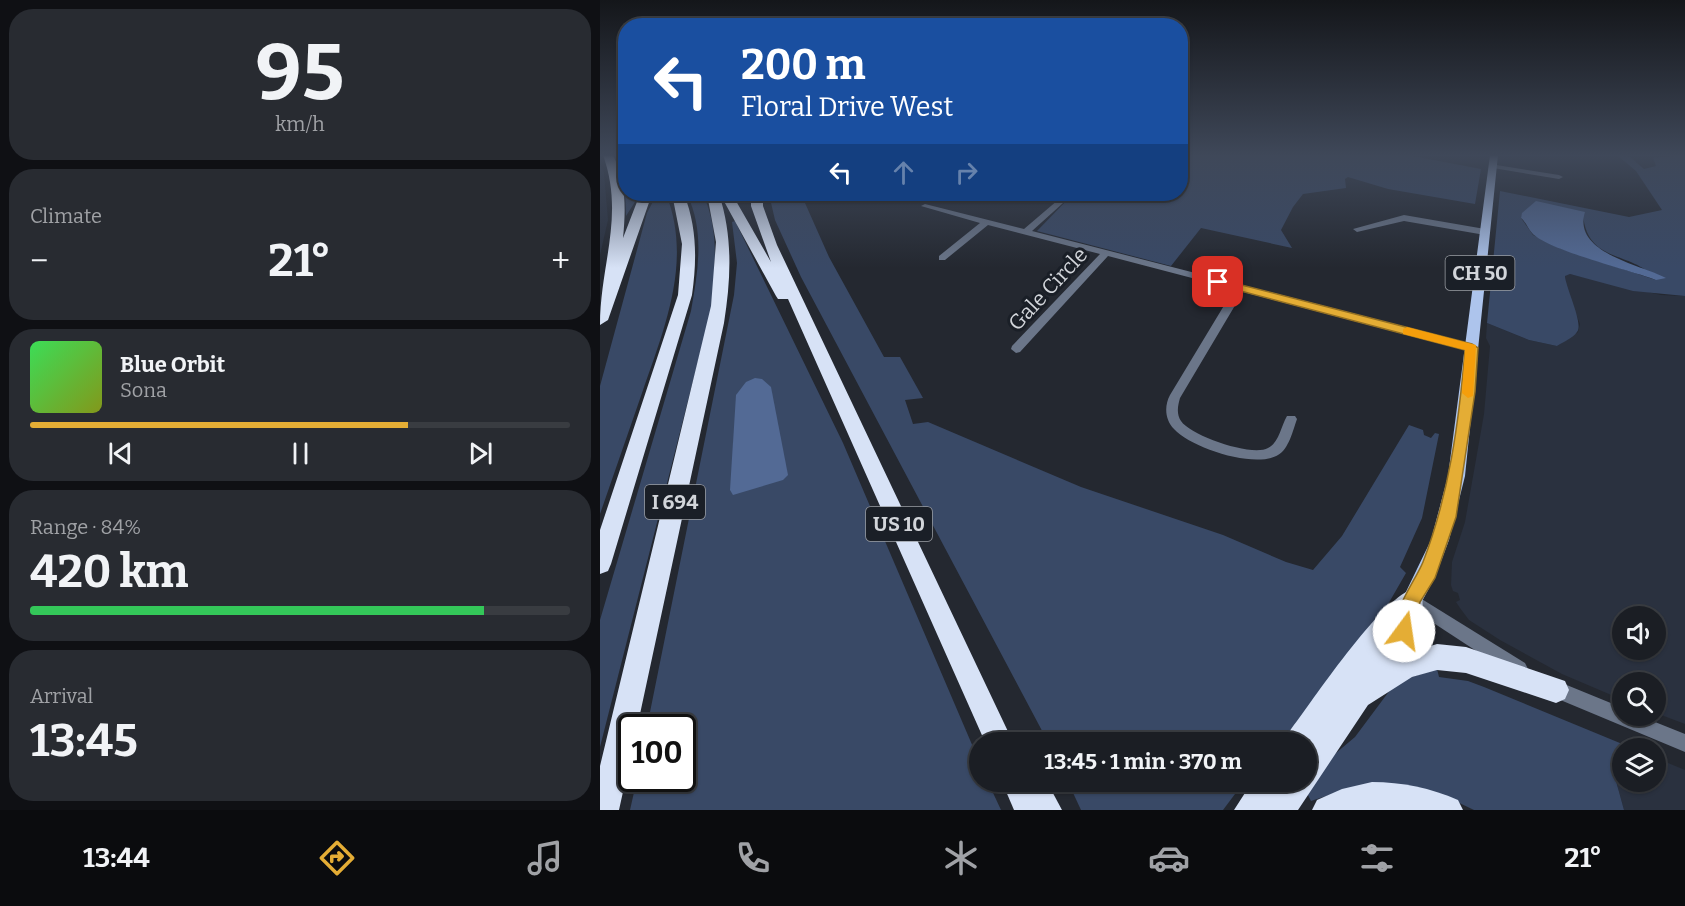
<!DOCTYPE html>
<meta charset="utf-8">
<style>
body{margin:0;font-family:Bitter,serif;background:#282b31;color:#f1f3f6;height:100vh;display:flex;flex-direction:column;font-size:22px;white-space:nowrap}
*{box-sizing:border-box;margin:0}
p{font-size:20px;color:#a0a2a6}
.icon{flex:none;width:33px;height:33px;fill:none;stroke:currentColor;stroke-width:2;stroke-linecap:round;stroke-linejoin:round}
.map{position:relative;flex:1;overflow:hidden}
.side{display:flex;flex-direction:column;gap:9px;padding:9px;background:#0f1014;width:600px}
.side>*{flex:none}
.guide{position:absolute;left:18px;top:18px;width:570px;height:183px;border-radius:24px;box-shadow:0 2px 4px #0004,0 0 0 2px #393c41;background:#1a4fa0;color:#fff;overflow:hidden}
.fabs{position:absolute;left:1012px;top:606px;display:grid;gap:12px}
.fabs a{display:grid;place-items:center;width:54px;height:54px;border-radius:50%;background:#1b1e24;box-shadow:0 2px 4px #0004,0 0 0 2px #393c41;font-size:30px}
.speed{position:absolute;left:18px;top:714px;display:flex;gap:12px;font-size:30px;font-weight:700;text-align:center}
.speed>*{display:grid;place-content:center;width:78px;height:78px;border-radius:50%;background:#1b1e24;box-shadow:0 2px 4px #0004,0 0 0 2px #393c41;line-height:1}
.speed .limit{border:3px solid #111;border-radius:9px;background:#fff;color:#111}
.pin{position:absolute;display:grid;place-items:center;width:51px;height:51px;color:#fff;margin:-26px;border-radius:12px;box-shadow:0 3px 9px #0006}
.me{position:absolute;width:66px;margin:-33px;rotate:14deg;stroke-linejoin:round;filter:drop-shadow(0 0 4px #0008)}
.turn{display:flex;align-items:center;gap:21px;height:126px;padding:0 24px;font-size:27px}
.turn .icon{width:78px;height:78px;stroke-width:2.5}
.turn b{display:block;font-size:42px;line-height:51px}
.lanes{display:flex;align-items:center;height:57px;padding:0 24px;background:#0003;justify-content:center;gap:30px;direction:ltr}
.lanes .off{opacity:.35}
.big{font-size:45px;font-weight:700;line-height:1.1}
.side .widget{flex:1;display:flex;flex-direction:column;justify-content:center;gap:9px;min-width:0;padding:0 21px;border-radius:24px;background:#282b31}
.side .dial{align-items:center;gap:0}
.dial b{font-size:78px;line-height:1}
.song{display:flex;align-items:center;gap:18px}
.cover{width:72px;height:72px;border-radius:9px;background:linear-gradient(135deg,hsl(130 70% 55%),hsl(70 70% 35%))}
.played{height:6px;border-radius:3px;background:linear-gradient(90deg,#e4ad35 70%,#393c41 70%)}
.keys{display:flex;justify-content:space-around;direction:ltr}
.heat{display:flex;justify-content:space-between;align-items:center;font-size:33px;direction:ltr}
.charge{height:9px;border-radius:4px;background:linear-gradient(90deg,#34c759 84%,#393c41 0)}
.trip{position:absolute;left:369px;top:732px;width:348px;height:60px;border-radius:30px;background:#1b1e24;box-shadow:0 2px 4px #0004,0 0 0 2px #393c41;font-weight:700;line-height:60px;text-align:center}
.tab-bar{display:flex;height:96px;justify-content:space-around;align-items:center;background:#0b0c0e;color:#a0a2a6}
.tab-bar .icon{width:42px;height:42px}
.tab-bar .on{color:#e4ad35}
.tab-bar b{font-size:27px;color:#f1f3f6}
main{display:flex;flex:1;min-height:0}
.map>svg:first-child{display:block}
.built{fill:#2a313f;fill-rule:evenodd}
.green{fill:#394966;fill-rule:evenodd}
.water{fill:#536a95}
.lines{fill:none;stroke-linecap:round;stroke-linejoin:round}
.minor{fill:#6b7689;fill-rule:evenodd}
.tertiary{fill:#6b7689;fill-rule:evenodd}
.primary{fill:#adc4ec;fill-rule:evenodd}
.motorway{fill:#d7e2f6;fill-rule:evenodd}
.route{fill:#e4ad35;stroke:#947022;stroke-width:1.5}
.slow{fill:#f59e0b}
.labels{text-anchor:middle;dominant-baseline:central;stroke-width:6;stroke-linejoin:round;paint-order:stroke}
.shield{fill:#1a1f27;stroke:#9b9ea4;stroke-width:1.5}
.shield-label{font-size:20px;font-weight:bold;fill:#d2d5da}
.street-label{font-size:21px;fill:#d2d5da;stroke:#1a1f27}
</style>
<main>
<section class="side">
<div class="widget dial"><b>95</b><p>km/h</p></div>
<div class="widget"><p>Climate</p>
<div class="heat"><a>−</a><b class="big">21°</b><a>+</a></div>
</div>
<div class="widget">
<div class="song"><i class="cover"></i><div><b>Blue Orbit</b><p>Sona</p></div></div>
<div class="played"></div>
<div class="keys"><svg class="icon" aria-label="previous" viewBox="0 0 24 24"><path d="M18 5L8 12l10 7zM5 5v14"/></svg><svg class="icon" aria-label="pause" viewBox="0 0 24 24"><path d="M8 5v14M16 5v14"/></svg><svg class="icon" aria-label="next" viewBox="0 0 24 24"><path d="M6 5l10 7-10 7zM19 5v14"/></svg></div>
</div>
<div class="widget"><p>Range · 84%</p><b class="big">420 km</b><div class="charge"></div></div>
<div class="widget"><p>Arrival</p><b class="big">13:45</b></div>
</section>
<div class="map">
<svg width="1085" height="810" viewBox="0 0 1085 810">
<rect width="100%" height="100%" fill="#242830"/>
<g class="built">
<polygon points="0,164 4,173 8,220 0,255"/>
<path d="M970 274 1061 295 1085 296V724L1056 713V682H1023V700L962 674 900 640 869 620 860 608 856 602 860 600 858 593 853 591 851 585 852 562 865 522 884 414 890 346 886 338 887 323 929 340 957 346 978 332 980 324 966 288 965 275ZM1023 616H1056V650H1023Z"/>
<polygon points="1056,758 1085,770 1085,810 1024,810 1016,781 1023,776 1023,782 1056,782"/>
</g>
<g class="green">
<polygon points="15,155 25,155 26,194 40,194 26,216 25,183"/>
<polygon points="581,155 807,155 881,169 875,204 788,189 748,177 745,179 746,188 703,194 693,207 681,230 692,248 601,228 571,266 437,231 473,194 580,194"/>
<path d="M1017 155 1030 157 1044 169 1056 166 1053 158 1085 155V296L1033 291 970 274 965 276C966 289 984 324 977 332 973 338 963 342 957 346L929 340 887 323 900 191 1029 217 1062 210 1036 171ZM933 205 983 215C988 265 1033 250 1056 280L962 249 933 235 921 218 923 213Z"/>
<path d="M57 194H66C93 261 64 329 42 393 28 433 14 474 0 514V386L47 213Z"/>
<path d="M87 194H103C120 232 115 269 111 310L0 747V620L91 311C98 271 105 232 87 194Z"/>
<polygon points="169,194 201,194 229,257 284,357 300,357 323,398 305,400 313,424 328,422 481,487 623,535 686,562 713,570 742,536 809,425 823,430 824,435 831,438 835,433 839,434 822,518 800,567 806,573 787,606 681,742 448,742 201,277 175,220"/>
<polygon points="135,221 243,443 379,761 380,782 388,782 401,810 30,810 37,779 82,778 82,728 47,727 134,295 137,263 132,222"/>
<polygon points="837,669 839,677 868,681 884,687 1032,748 1023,748 1023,776 1016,781 1024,810 874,810 849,798 757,786 711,801 706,791 730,758 755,737 796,682"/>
<polygon points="468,782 644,782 623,810 481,810"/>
</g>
<g class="water">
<path d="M936 201 985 212C972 253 1042 265 1066 278L1056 280C1030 270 947 250 932 233 928 229 926 222 921 218L922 213Z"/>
<polygon points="155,378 162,379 171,387 188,475 183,480 133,495 130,490 136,395 146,382"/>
</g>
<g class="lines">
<g class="minor">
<polygon points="890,164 959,175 963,177 959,179 893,168 889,166"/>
<path d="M465 194H473L432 231 872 344 877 348 872 352 643 292 580 398C578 405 576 414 581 421 591 436 652 457 668 448 679 443 681 426 687 416H695L697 419C693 430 689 449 678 455 655 469 591 448 574 429 565 420 564 406 570 395L634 289 508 256 420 352 416 353 411 349 412 346 500 254 388 225 345 260H339V256L380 223 321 206 325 204 424 229Z"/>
<polygon points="804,215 885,229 889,232 885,235 804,221 757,232 753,229"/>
</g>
<g class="tertiary">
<polygon points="812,593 925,663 928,669 925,675 919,678 913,675 806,605 804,600 806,595"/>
<polygon points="952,679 1023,708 1023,716 1040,716 1085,734 1085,752 946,694 943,688 946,682"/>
</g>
<polygon class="primary" points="890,155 898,155 865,476 849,540 835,577 819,607 812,609 805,607 802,600 831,540 848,476"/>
<g class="motorway">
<path d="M3 155H13C26 182 26 208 23 238L40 194H52L8 320 0 325C0 264 25 216 3 155Z"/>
<path d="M72 194H84C97 227 97 260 92 295L11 564 8 571 0 574V530L78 295 82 244Z"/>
<path d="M107 194H119C133 237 131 278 124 323L37 728H32V751L19 810H0V766L111 306 116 242Z"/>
<polygon points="120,194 132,194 171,262 151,206 151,194 163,194 163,206 177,245 413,742 385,742 188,299 178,299 176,296"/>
<path d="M812 589 820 592C829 611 813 639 802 655L837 644 866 647 965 681 969 690 965 699 956 703 866 673 837 670 812 677 768 705 698 810H634L652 782H706V742H685L689 732C714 699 778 602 812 589Z"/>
<polygon points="402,782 447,782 462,810 414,810"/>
<path d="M772 782C802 782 831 788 858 800L863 810H712L717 800 742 789Z"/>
</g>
</g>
<linearGradient id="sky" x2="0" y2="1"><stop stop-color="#14161a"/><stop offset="0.58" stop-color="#3f4859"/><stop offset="1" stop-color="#3f4859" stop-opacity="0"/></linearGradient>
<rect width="1085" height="268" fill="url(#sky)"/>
<path class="route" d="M618 279 872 344 878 348 875 392 856 517 835 578 820 602 810 638 804 640 797 638C788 615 815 582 823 562 849 495 859 422 865 350L614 284V280Z"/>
<polygon class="slow" points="807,327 876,345 873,396 868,398 862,393 865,350 803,334 803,329"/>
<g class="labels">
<g class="shield">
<rect x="845.5" y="256" width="69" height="34" rx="4.5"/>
<rect x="45" y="485" width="60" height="34" rx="4.5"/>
<rect x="266" y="507" width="66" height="34" rx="4.5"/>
</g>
<g class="shield-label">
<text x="880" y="273">CH 50</text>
<text x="75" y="502">I 694</text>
<text x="299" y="524">US 10</text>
</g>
<g class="street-label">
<text transform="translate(448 289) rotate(-47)">Gale Circle</text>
</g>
</g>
</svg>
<div class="fabs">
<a><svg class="icon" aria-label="sound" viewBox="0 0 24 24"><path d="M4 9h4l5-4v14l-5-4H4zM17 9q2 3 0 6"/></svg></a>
<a><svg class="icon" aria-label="search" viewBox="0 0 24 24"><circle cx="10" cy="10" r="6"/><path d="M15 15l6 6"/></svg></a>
<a><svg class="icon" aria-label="layers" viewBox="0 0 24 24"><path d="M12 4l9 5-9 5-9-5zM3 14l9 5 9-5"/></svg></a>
</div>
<div class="speed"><div class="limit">100</div></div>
<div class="pin" style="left:618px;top:282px;background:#d93025"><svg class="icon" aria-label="arrive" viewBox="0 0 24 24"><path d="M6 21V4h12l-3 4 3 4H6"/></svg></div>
<svg class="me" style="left:804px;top:631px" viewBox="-20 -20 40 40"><circle r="19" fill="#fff"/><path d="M0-13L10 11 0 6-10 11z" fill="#e4ad35"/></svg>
<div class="trip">13:45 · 1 min · 370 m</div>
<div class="guide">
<div class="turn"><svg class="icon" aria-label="left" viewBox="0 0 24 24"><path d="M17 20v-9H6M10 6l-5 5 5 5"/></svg><div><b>200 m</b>Floral Drive West</div></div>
<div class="lanes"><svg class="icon" aria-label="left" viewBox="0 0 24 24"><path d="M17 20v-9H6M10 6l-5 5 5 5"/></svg><svg class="icon off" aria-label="ahead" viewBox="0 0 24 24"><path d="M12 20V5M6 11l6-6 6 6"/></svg><svg class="icon off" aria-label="right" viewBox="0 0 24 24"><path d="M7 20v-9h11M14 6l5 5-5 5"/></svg></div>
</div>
</div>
</main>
<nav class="tab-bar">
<b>13:44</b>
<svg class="icon on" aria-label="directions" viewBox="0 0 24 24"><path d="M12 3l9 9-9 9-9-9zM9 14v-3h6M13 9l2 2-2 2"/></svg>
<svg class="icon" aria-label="music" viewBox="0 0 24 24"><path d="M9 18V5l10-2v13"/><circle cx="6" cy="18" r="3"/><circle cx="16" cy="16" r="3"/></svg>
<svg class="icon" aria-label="phone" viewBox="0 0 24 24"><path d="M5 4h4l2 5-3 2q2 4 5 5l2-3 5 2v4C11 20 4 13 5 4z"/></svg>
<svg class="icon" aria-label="climate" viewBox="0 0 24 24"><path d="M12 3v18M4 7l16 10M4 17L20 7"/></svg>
<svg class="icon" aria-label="car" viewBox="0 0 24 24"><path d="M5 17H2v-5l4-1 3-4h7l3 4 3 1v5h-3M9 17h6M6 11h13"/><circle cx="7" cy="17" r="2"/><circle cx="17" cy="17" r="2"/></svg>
<svg class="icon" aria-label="filters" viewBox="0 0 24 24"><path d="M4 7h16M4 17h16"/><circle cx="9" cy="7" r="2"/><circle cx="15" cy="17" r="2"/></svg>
<b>21°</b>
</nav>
